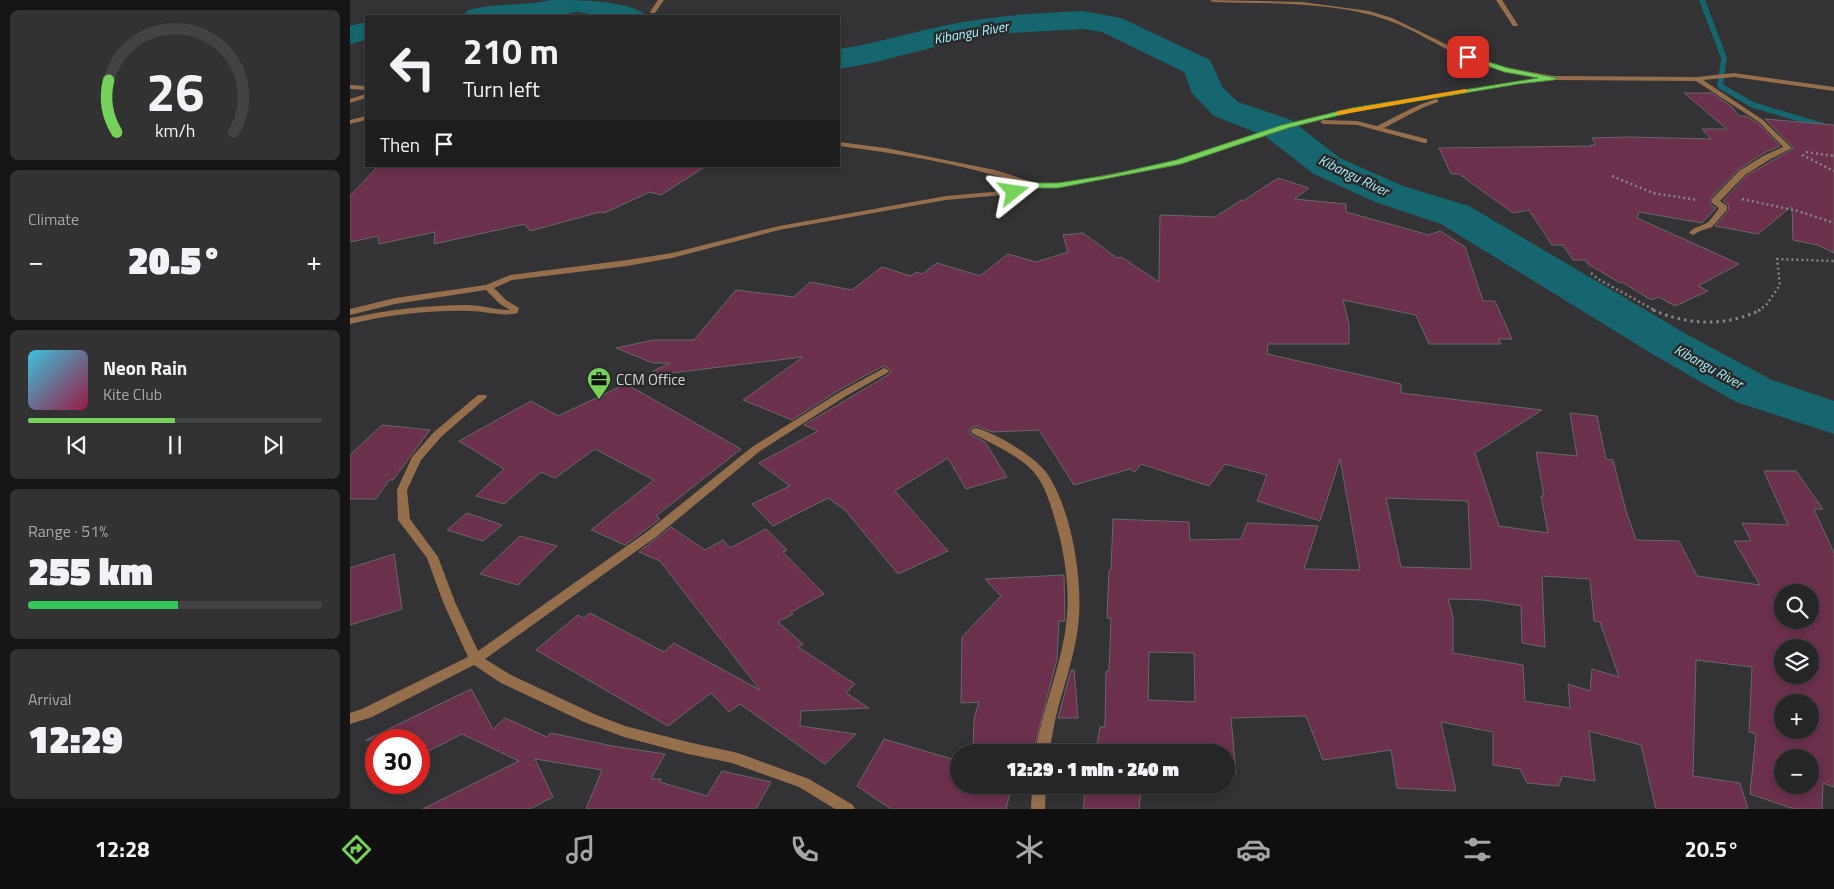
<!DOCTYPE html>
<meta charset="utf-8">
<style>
body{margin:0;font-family:"Titillium Web",sans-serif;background:#323233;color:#f1f3f6;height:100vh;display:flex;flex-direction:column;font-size:19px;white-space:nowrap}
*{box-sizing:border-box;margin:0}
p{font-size:16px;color:#a4a5a7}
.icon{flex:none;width:28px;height:28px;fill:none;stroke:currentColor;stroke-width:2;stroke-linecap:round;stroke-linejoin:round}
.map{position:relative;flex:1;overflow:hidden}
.side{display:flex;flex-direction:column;gap:10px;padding:10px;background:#151515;width:350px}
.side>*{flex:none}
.hud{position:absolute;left:15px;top:15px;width:475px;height:152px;border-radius:0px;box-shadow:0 2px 8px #0003,0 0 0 1px #424344;background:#262627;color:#f1f3f6;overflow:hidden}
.buttons{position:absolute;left:1424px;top:584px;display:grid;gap:10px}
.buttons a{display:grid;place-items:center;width:45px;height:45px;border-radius:50%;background:#262627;box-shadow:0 2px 8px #0003,0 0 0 1px #424344;font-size:25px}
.speed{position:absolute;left:15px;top:729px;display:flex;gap:10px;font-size:25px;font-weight:700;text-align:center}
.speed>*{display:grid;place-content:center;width:65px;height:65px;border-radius:50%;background:#262627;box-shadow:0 2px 8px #0003,0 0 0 1px #424344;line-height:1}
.speed .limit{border:8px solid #d22;background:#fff;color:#111}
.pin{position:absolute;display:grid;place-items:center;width:42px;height:42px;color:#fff;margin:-21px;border-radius:10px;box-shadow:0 2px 8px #0006}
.me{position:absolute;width:55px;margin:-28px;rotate:75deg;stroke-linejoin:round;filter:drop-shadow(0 0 4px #0008)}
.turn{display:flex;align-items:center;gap:18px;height:105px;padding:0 15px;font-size:22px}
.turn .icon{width:65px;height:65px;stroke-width:2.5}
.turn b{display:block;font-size:35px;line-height:42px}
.then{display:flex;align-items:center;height:48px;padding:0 15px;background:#0003;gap:10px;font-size:19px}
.big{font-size:38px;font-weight:800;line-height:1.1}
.side .tile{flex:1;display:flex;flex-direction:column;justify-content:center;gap:8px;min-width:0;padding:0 18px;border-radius:8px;background:#323233}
.side .dial{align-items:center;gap:0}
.dial svg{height:130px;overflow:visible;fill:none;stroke:#424344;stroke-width:7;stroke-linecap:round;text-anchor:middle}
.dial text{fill:#f1f3f6;stroke:none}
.song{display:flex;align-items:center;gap:15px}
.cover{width:60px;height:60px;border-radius:8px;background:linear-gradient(135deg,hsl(190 70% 55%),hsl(340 70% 35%))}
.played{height:5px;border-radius:2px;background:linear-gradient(90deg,#76d25a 50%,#424344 50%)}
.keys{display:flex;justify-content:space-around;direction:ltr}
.heat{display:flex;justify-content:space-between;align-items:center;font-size:28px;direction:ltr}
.charge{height:8px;border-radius:4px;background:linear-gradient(90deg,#34c759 51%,#424344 0)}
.trip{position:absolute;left:600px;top:744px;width:285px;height:50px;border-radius:25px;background:#262627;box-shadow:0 2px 8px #0003,0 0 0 1px #424344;font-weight:800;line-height:50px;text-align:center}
.menu{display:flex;height:80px;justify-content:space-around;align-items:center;background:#0f0f10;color:#a4a5a7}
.menu .icon{width:35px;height:35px}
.menu .selected{color:#76d25a}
.menu b{font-size:22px;color:#f1f3f6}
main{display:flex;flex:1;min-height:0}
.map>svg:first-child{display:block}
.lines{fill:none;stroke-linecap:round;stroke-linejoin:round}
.stream{stroke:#16666f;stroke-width:5.5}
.river{fill:#16666f;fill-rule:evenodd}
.building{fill:#6b304c;stroke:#6a6768;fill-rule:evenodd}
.path-far1{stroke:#868587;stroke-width:2.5;stroke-dasharray:2 3;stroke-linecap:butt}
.path{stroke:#868587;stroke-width:3;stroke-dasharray:2.5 4;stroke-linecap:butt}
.service{fill:#956e4c;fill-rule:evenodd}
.minor{fill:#956e4c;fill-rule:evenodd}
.route{fill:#76d25a;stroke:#4d883a}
.slow{fill:#f59e0b}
.labels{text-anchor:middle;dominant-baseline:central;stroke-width:5;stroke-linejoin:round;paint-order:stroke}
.far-water-label{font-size:14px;font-style:italic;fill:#a7f0fa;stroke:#29282a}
.poi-label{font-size:15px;fill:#d3d2d3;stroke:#29282a;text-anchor:start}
</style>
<main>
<section class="side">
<div class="tile dial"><svg viewBox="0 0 100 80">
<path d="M14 69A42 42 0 1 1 86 69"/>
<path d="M14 69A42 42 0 0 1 9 37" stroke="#76d25a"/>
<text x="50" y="56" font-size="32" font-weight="700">26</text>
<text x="50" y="72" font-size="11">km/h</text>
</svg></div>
<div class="tile"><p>Climate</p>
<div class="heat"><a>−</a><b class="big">20.5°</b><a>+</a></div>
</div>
<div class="tile">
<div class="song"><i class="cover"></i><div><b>Neon Rain</b><p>Kite Club</p></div></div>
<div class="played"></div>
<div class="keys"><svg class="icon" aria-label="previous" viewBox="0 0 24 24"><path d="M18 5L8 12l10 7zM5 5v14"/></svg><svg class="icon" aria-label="pause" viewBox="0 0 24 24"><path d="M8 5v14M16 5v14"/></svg><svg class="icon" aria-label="next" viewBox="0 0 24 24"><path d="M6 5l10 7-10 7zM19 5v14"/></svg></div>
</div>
<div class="tile"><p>Range · 51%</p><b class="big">255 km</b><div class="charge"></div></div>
<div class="tile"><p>Arrival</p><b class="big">12:29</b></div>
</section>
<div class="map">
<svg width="1484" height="809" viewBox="0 0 1484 809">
<rect width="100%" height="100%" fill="#333234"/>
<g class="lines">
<polyline class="stream" points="1352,0 1374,58 1370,86 1403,105 1484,129"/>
<g class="river">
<path d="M201 0C225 0 281 0 297 16H254L227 12 206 16H113L118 10C145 3 173 6 201 0Z"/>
<path d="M733 11 771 18 860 60 873 88 888 102 941 120 990 158 1053 186 1119 206 1338 335 1422 380 1484 401V434L1386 402 1304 355 1091 224 1025 202 964 174 915 136 864 116 842 93 834 72 752 32 733 29 662 33 608 41 522 63 489 69V49C529 43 568 30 608 23 649 15 691 13 733 11Z"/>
<polygon points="16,22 16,40 0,44 0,26"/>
</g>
</g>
<g class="building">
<polygon points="1334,93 1362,93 1381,106 1389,116 1396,116 1408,123 1430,146 1412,154 1388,170 1361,198 1361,205 1366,208 1352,223 1289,212 1287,218 1389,264 1348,286 1358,291 1325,306 1309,297 1301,300 1272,282 1270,283 1238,264 1236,260 1223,260 1213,245 1202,245 1179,210 1163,213 1109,174 1101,174 1089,148 1242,146 1241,145 1246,145 1242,138 1279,137 1361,139 1352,129 1377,129"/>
<polygon points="1415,119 1484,125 1484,253 1468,245 1443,240 1442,206 1408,234 1365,226 1379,210 1378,204 1373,201 1396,176 1444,148"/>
<polygon points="28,166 356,166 311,195 300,192 254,213 250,212 180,231 175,224 84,244 85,232 29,244 28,236 0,242 0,196"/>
<path d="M928 178 959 188 944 199 996 204V212L1079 235 1090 231 1115 247 1133 301H1145L1162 339H1148L1151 344H1079L1066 315 993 300 999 324V344H918L917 354 1051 384V393L1192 410 1125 453 1149 526 1198 533 1191 496H1194L1186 452 1227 456 1220 413 1247 416 1256 459 1263 460 1276 511 1286 540 1329 541 1347 576 1410 585 1384 541H1401L1392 523 1438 525 1414 471H1446L1473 509H1464L1484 553V787L1473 783 1472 809H1444L1400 794 1406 734 1399 732 1402 667 1346 660 1343 776 1390 783 1398 809H1306L1291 745 1239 731 1245 781 1212 776 1209 786 1177 783 1170 769 1143 765V732L1091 722 1106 791 1047 788 1041 750 973 760 956 716 881 718 886 773 876 775V752H746L750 727H755L756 671H759L761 618H757L759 570H761L763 519 839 522 840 540 891 539 897 523 968 526 954 569 1010 570 990 459 970 521 907 501 917 475 875 464 859 486 791 464 785 472 780 469 724 485 689 430 642 432 627 426 622 427 619 430 620 434 635 442 657 477 616 489 598 458 545 491 598 551 548 574 495 510 478 498 423 526 402 504 440 486 409 463 468 431 454 425 538 375 541 371 538 368 533 366 489 390 442 420 393 400 453 357 304 375 303 371 320 363H303L266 348 303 340H344L386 290 444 297 460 282 502 290 532 267 561 276 566 272 572 274 587 263 630 276 658 254 686 262 718 252 713 235 733 233 767 258 771 257 809 282 810 215 866 217 870 213H872L891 200 893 201ZM1036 498 1118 501 1121 569 1051 567ZM1192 576 1240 579 1244 621 1250 622 1269 677 1242 669 1240 691 1218 684 1220 708 1175 701 1173 665 1103 653V617L1098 599 1134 600 1171 606 1172 643 1195 647ZM1432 592H1460V620H1432ZM1432 648H1460V675H1432ZM799 652 844 653 845 702 798 700ZM1432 702H1460V730H1432ZM1432 758H1460V785H1432Z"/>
<polygon points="276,384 391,449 306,516 310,519 275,545 241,530 304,480 245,449 205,478 191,472 154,504 126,496 154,469 109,441 181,401 208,416"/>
<polygon points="32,425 80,430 43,480 39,480 26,499 0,499 0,455"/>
<polygon points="117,513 152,525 133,541 97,530"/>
<polygon points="321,527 355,550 373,540 380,548 416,529 437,550 433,552 474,594 441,612 443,614 428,622 453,644 448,647 505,684 496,693 519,708 451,711 450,726 506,734 475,764 390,704 379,712 361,693 318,726 186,650 228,615 234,618 240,613 314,652 324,643 410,690 310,561 289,552"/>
<polygon points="170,536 207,546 168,585 130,574"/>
<polygon points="44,554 52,609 0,625 0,568"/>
<polygon points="714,575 715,621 709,621 707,659 683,752 615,752 616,749 623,750 624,719 629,702 611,703 612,637 651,596 635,579"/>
<polygon points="721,670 724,670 728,718 708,718"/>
<polygon points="121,689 143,729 155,718 197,737 201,733 262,746 315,754 301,779 311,779 310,782 357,796 372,771 421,782 406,809 236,809 252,770 185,759 203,797 180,809 73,809 169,761 112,734 69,756 69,740 16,740"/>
<polygon points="534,739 609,761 609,785 662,785 656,809 541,809 507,786"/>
<polygon points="736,785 791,785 789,809 733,809"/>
</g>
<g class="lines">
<g class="path-far1">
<polyline points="1456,152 1484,156"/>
<polyline points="1452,155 1484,171"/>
<polyline points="1262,176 1303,193 1347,200"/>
<polyline points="1392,199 1448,211 1484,223"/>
<polyline points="1241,273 1248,279 1306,311"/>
<polyline points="1408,311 1417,304 1430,285 1427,259 1484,261"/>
</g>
<path class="path" d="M1303 310C1337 325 1376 327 1410 310"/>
<polygon class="service" points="1146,0 1152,0 1168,25 1167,26 1163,26"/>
<g class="minor">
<polygon points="308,0 314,0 305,13 301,13 300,12"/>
<path d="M860 0 952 2 1019 11 1042 18 1120 56 1148 66 1204 76 1347 77 1384 73 1484 87V91L1384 77 1353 80 1413 120 1442 148 1419 160 1395 175 1370 201 1377 206V210L1362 227 1350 231 1343 235 1339 233C1344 226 1352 227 1358 222 1362 218 1366 213 1369 208L1362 203V199L1389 171 1413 156 1433 147 1409 122 1346 81 1204 80 1168 84 1002 112 937 128 829 165 708 188H687L664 194 596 200 429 230 322 258 277 266 162 280 144 288 156 300 169 308 168 313C151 317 136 311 119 311 79 310 39 315 0 324V318C38 310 77 305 117 305 131 305 145 310 160 310L150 304 136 290 45 304 0 315V309L45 298 136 285 160 275 277 260 322 253 429 226 596 196 664 190 679 186C618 165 553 154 489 146V142L536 148 645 170 689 184H708L827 161 933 126 1002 108 1189 78C1164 74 1139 68 1115 58 1089 47 1064 29 1037 20 982 1 920 4 863 2Z"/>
<polygon points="0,85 16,86 16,90 0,89"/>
<polygon points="16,94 16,98 0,103 0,99"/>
<path d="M1086 99 1088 100V102C1069 108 1052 119 1034 128L1077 139V143H1074L1007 125 973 124 970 122 973 120 1007 121 1027 126C1046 117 1065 105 1086 99Z"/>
<polygon points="16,116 16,120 0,124 0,120"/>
<polygon points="534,368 537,369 539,371 537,373 496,396 410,451 306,537 135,659 161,675 244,714 275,726 338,742 388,753 459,779 503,805 505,809 485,809 449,787 382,763 338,754 274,737 234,722 151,683 124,665 22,717 0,724 0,713 12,709 118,657 93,602 77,558 48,520 47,490 62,457 84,432 128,395 136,395 137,397 92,436 71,460 57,490 60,519 88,557 105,602 128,651 298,531 402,447 490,392"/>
<path d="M626 428C646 433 684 456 696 472 723 510 735 589 727 634 723 659 715 683 708 708 704 723 702 738 699 752H685C692 712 708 674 715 633 721 596 716 556 705 520 700 502 694 482 681 469 664 453 642 444 622 433L621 431 622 429Z"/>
<polygon points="682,785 696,785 695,809 681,809"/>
</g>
</g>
<polygon class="route" points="1116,55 1158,68 1207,78 1204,80 1168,84 1002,112 938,128 831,164 708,188 688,188 664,195 660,192 688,183 708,183 760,175 826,160 932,125 1002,108 1188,78 1154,72 1116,58"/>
<polygon class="slow" points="1115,89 1119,91 1117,92 989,115 985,113 989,111"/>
<defs>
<g id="office-pin" transform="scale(1.25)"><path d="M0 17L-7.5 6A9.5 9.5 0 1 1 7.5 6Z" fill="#76d25a" stroke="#29282a"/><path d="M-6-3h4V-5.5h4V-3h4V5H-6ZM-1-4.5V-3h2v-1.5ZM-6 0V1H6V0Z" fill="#111"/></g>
</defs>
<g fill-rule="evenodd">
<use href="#office-pin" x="249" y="379"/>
</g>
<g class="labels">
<g class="far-water-label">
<text transform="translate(621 32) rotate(-10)">Kibangu River</text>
<text transform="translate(1004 175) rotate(26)">Kibangu River</text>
<text transform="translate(1359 366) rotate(29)">Kibangu River</text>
</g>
<g class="poi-label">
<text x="266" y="379">CCM Office</text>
</g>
</g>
</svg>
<div class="buttons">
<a><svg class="icon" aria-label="search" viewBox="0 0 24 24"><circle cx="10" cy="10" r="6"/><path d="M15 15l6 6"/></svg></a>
<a><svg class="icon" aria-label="layers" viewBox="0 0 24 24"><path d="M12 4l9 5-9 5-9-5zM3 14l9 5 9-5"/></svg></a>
<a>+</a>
<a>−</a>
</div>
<div class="speed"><div class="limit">30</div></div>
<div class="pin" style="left:1118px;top:57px;background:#d93025"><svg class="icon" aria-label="arrive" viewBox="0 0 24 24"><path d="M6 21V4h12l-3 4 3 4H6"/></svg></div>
<svg class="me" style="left:664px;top:192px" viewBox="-20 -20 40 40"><path d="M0-17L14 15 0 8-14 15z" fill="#76d25a" stroke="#fff" stroke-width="4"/></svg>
<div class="trip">12:29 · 1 min · 240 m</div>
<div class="hud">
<div class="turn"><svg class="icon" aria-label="left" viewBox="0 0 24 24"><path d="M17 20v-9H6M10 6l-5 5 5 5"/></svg><div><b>210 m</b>Turn left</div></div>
<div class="then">Then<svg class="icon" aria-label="arrive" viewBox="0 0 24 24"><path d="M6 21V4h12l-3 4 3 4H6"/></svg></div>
</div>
</div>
</main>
<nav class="menu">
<b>12:28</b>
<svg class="icon selected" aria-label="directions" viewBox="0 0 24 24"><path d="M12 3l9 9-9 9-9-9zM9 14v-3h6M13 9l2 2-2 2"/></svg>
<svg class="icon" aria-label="music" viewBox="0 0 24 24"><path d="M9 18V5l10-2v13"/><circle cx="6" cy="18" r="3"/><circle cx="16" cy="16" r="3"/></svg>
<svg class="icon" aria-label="phone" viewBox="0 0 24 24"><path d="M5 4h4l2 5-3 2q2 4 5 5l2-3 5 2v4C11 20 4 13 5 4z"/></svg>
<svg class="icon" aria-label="climate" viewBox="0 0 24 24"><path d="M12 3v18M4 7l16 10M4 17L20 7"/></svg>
<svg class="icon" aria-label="car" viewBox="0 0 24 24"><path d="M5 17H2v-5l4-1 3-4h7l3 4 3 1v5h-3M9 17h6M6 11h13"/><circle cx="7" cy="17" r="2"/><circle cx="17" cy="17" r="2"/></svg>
<svg class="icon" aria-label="filters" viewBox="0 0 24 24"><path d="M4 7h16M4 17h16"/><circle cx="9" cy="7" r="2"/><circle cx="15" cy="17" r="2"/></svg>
<b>20.5°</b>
</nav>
